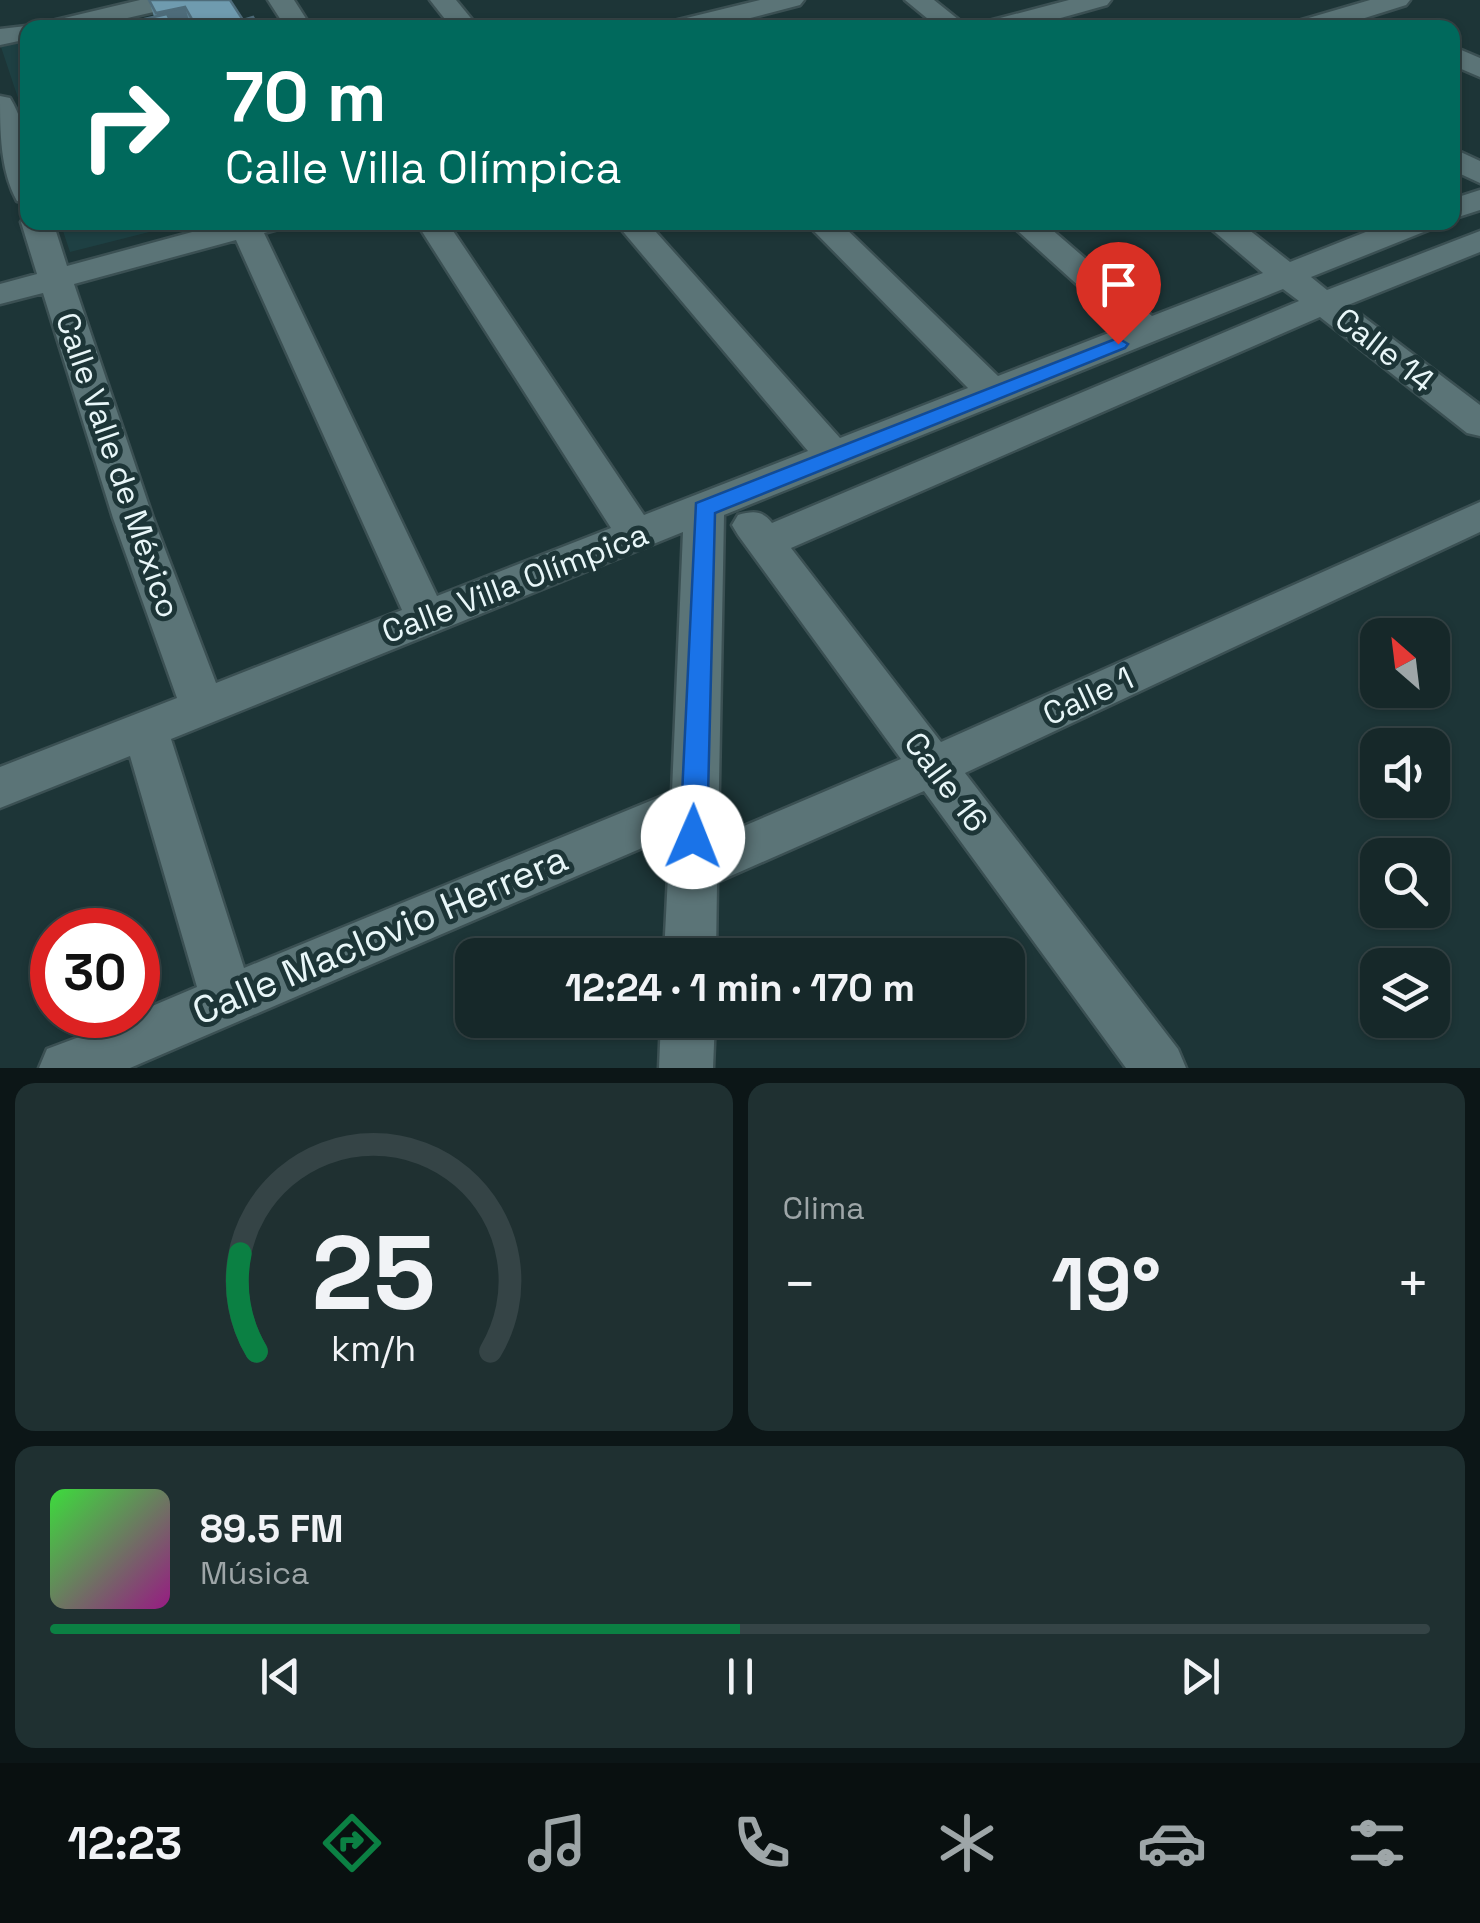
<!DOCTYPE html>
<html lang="es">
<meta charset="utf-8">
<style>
body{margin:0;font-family:"Space Grotesk",sans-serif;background:#1f3031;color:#f1f3f6;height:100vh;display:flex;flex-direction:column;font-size:38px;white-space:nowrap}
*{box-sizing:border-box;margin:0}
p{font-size:32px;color:#9ea6a8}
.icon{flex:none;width:55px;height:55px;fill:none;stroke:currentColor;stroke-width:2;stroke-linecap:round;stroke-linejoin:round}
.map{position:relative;height:1068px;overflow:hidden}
.details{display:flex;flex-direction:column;gap:15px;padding:15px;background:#0c1617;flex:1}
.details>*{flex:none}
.hud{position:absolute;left:20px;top:20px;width:1440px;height:210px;border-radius:20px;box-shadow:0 2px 8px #0004,0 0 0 2px #354446;background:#00695c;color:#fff;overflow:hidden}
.needle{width:65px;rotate:332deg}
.buttons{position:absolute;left:1360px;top:618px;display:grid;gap:20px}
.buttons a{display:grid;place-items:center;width:90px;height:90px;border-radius:20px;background:#162829;box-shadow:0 2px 8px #0004,0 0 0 2px #354446;font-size:50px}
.speed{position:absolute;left:30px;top:908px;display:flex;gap:20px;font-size:50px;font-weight:700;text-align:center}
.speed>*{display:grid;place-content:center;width:130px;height:130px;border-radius:50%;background:#162829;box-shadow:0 2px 8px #0004,0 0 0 2px #354446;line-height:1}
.speed .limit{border:15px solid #d22;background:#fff;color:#111}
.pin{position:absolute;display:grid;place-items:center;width:85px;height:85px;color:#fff;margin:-102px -42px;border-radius:50% 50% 50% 0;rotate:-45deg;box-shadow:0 0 10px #0007}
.pin .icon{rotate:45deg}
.me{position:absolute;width:110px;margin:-55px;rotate:1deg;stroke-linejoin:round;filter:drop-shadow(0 0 8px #0008)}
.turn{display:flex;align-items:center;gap:35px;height:210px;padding:0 40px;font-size:45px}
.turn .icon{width:130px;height:130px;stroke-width:2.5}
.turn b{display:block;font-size:70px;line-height:85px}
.big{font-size:75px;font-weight:700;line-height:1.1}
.details .tile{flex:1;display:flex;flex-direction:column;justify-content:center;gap:15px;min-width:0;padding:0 35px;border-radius:20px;background:#1f3031}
.details .dial{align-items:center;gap:0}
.dial svg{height:260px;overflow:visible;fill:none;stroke:#354446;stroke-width:7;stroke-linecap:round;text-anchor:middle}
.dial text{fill:#f1f3f6;stroke:none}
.song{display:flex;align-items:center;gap:30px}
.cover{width:120px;height:120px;border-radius:15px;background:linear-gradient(135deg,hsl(120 70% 55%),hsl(310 70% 35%))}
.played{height:10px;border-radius:5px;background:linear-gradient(90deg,#0b8043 50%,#354446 50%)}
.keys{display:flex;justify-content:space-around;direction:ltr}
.heat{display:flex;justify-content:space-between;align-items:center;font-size:55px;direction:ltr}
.details .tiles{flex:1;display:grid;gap:15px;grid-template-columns:1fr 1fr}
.tile:last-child{grid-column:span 2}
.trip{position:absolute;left:455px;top:938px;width:570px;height:100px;border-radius:20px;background:#162829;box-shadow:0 2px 8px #0004,0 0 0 2px #354446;font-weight:700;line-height:100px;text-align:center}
.tabs{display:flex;height:160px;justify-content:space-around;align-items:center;background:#091010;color:#9ea6a8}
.tabs .icon{width:70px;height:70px}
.tabs .active{color:#0b8043}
.tabs b{font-size:45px;color:#f1f3f6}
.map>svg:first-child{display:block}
.built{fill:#1e4043}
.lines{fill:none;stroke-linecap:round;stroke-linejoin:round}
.minor-casing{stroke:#3b5053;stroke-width:5}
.minor{fill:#5b7477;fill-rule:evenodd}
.wall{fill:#5f8596}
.shaded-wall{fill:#4e6c7a}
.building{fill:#6f9baf;stroke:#4e6c7a;stroke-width:2.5}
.route{fill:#1a73e8;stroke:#114b97;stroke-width:2.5}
.labels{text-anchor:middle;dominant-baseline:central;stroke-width:10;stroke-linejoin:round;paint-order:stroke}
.street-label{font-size:32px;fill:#e8f6f8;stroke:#1d3537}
.near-street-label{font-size:38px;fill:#e8f6f8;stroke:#1d3537}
</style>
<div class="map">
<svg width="1480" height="1068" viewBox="0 0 1480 1068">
<rect width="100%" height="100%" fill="#1d3537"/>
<g class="built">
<polygon points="27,38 27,125 0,44"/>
<polygon points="60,222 185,223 70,252"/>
</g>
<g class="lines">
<g class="minor-casing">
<g id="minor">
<polygon points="140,0 188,0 184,5 84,28 28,28 28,39 0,45 0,29 35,25"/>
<polygon points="268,0 294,0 312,28 286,28"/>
<polygon points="430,0 456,0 479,28 452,28"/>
<polygon points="760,0 804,0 800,5 712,28 666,28 670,22"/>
<polygon points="905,0 934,0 969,28 939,28"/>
<polygon points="1069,0 1111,0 1107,5 1025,28 981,28 985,22"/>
<polygon points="1370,0 1410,0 1406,5 1333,28 1291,28 1295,22"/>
<polygon points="1452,46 1480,58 1480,77 1452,65"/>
<path d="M0 96 10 98C30 130 28 167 28 203L17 201C0 170 0 130 0 96Z"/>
<polygon points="1452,148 1480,161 1480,183 1452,170"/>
<polygon points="1480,190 1480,210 1452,219 1452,199"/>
<path d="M26 215 28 222H53L67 266 229 222H282L278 229 264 233 437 596 611 528 416 222H447L644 515 808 451 615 222H647L840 438 968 388 805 222H839L998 376 1124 327 1008 222H1043L1152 316 1263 273 1203 222H1239L1290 262 1391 222H1435L1431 229 1311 277 1327 290 1480 231V252L1348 305 1480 405V436L1467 433 1320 317 791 548 941 742 1480 502V532L965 773 1178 1049 1186 1068H1126L924 791 717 882 716 955H664L670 836 130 1068H39L47 1049 138 1015V1012L197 987 130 756 0 808V767L177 698 113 518 43 293 0 304V284L37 274 21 222ZM236 240 402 610 216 683 153 518 74 284ZM1283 289 1299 301 772 523C762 510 753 511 738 515L732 525 738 535 901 759 718 837 724 515ZM683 532 672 792 244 968 171 739Z"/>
<polygon points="661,1020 715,1020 713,1068 659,1068"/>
</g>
</g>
<use href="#minor" class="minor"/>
</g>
<polygon class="wall" points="149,0 243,20 259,28 192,28 190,24 154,17"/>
<g class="shaded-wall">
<polygon points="185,7 190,24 174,28 161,28 156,13"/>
<polygon points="90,222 115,222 93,228"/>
</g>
<g class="building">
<polygon points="149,0 230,0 243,20 253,17 259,28 197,28 185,7 156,13"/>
<polygon points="167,14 174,28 104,28"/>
</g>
<polygon class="route" points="1118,338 1128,344 1125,348 715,513 707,837 703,845 693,849 684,845 680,837 696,503"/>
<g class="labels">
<g class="street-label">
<text transform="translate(1385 350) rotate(38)">Calle 14</text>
<text transform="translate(118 465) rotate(71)">Calle Valle de México</text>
<text transform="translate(515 583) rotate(-21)">Calle Villa Olímpica</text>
<text transform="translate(1088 696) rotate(-25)">Calle 1</text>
<text transform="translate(946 782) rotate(53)">Calle 16</text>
</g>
<g class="near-street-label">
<text transform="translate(380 935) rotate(-23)">Calle Maclovio Herrera</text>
</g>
</g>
</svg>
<div class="buttons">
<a><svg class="needle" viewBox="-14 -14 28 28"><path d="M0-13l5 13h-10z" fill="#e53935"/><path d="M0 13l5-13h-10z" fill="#9ea6a8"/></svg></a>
<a><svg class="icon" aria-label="sound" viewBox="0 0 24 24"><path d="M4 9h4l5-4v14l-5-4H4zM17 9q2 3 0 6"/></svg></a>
<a><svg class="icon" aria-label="search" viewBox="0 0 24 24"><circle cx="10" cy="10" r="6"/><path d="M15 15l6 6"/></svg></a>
<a><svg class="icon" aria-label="layers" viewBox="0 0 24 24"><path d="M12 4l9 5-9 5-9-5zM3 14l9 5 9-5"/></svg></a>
</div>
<div class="speed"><div class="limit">30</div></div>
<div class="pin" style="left:1118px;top:344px;background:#d93025"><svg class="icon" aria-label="arrive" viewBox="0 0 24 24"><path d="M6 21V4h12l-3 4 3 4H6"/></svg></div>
<svg class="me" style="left:693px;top:837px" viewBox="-20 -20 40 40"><circle r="19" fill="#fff"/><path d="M0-13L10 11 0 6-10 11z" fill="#1a73e8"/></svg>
<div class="trip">12:24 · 1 min · 170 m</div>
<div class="hud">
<div class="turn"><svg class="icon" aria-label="right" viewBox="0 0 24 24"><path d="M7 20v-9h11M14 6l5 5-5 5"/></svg><div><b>70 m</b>Calle Villa Olímpica</div></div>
</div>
</div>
<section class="details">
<div class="tiles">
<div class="tile dial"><svg viewBox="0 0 100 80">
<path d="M14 69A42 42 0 1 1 86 69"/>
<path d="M14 69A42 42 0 0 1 9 39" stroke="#0b8043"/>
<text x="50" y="56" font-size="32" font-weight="700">25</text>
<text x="50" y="72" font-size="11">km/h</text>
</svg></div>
<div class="tile"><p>Clima</p>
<div class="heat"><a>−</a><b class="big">19°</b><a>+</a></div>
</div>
<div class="tile">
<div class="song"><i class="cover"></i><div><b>89.5 FM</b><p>Música</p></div></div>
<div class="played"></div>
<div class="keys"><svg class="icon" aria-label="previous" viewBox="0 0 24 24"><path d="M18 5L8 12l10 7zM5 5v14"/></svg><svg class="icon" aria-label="pause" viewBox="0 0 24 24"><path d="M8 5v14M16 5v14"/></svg><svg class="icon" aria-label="next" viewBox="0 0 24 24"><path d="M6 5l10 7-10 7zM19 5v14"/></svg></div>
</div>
</div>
</section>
<nav class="tabs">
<b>12:23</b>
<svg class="icon active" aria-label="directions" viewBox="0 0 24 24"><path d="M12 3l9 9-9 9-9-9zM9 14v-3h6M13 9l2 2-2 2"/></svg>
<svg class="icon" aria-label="music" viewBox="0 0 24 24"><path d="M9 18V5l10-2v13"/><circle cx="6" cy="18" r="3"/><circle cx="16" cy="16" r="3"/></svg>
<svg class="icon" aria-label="phone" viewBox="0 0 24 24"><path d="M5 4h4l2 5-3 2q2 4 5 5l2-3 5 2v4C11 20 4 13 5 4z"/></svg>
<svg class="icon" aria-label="climate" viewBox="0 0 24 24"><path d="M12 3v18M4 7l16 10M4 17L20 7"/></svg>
<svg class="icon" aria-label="car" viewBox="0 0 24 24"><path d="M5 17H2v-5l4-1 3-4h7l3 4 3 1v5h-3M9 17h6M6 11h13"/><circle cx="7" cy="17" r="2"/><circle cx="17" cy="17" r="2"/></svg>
<svg class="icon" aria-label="filters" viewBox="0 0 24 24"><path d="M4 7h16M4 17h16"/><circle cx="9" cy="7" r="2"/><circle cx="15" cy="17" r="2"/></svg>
</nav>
